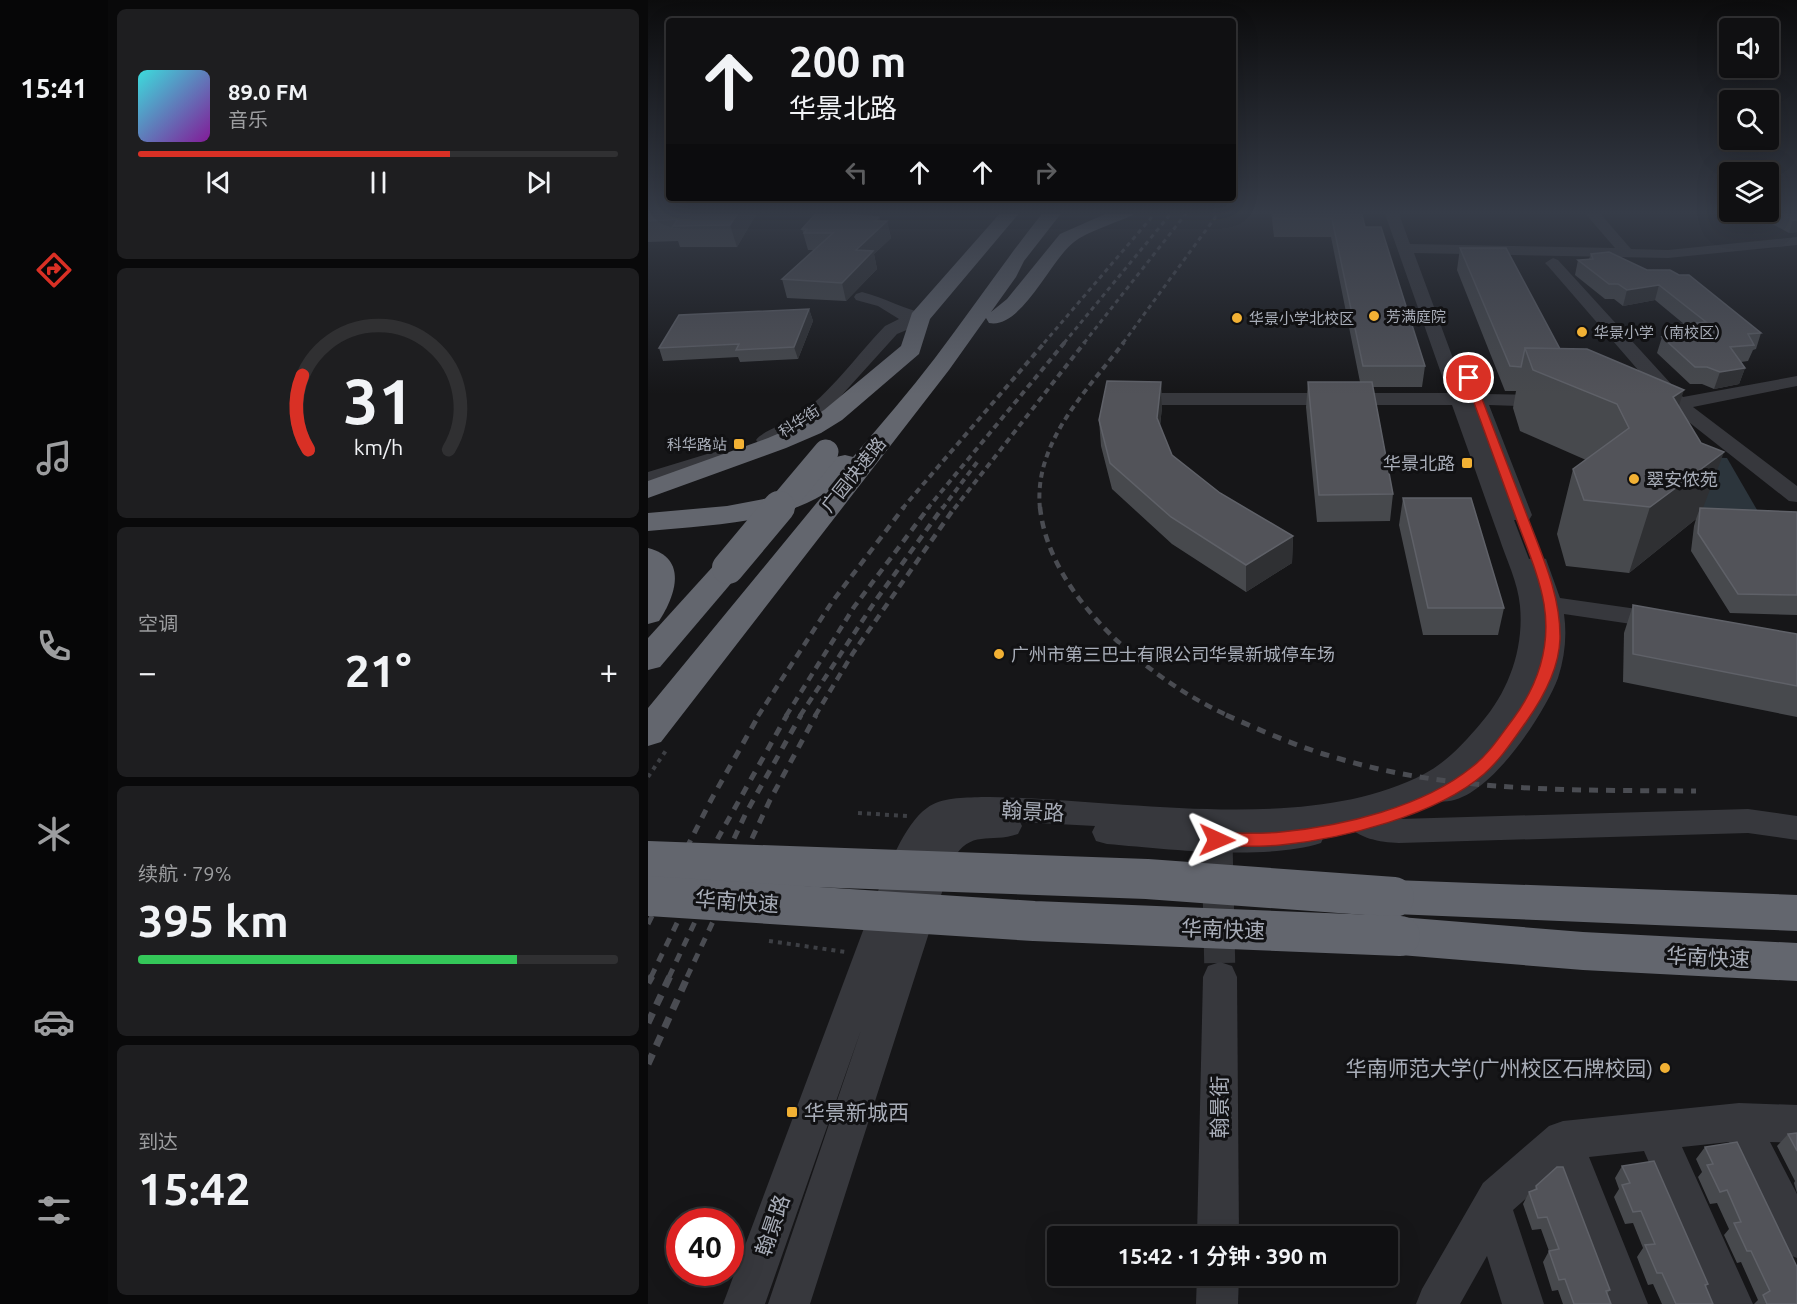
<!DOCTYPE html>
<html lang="zh">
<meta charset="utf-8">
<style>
body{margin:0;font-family:Ubuntu,"Noto Sans SC",sans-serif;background:#1e1e20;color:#f1f3f6;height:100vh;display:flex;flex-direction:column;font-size:22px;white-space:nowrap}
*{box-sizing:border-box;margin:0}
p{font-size:20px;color:#9c9d9f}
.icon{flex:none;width:33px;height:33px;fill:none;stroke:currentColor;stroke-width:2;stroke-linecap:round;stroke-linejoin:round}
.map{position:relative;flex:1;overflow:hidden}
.sheet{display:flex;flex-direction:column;gap:9px;padding:9px;background:#09090a;width:540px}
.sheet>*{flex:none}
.hud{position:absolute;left:18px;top:18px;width:570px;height:183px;border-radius:6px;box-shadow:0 6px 24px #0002,0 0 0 2px #303032;background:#101012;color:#f1f3f6;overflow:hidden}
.fabs{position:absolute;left:1071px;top:18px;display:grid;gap:12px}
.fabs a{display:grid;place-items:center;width:60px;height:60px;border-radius:6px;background:#101012;box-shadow:0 6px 24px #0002,0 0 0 2px #303032;font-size:30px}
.speed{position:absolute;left:18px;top:1208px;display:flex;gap:12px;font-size:30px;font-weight:700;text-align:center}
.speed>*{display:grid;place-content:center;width:78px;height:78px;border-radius:50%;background:#101012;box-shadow:0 6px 24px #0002,0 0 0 2px #303032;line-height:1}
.speed .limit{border:9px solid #d22;background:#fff;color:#111}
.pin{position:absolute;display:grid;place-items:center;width:51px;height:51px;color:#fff;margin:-26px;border:3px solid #fff;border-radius:50%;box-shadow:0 2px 6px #0007}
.me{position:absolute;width:66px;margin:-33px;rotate:91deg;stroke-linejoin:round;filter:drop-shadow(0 0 4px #0008)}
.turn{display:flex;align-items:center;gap:21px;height:126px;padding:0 24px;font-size:27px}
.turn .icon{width:78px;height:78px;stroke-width:2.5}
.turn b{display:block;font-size:42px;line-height:51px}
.lanes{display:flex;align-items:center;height:57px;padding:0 24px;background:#0003;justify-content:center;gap:30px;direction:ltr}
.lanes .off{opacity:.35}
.big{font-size:45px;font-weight:600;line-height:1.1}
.sheet .tile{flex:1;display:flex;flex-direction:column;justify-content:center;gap:9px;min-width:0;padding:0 21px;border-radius:9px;background:#1e1e20}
.sheet .dial{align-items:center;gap:0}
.dial svg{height:156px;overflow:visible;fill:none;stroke:#303032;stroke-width:7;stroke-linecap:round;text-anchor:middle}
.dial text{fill:#f1f3f6;stroke:none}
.song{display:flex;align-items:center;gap:18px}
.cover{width:72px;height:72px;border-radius:9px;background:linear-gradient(135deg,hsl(180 70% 55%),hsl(290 70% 35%))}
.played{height:6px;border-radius:3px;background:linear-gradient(90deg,#d93025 65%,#303032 65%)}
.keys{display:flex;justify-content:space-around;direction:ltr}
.heat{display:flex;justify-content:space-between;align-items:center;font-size:33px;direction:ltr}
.charge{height:9px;border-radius:4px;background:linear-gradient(90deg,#34c759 79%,#303032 0)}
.trip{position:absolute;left:399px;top:1226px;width:351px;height:60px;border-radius:6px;background:#101012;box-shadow:0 6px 24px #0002,0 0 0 2px #303032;font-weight:600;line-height:60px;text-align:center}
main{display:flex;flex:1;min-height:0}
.tab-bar{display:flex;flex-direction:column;width:108px;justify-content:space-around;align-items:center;background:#060607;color:#9c9d9f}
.tab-bar .icon{width:42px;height:42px}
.tab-bar .current{color:#d93025}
.tab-bar b{font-size:27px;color:#f1f3f6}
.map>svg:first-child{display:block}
.water{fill:#2c353c}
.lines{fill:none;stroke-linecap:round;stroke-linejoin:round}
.minor-tunnel{stroke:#333438;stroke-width:31;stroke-dasharray:31 15;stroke-linecap:butt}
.path{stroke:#3d3f44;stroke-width:4;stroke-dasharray:4 5;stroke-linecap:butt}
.minor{fill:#37383d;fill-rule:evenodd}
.highway{fill:#63666e;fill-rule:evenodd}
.rail-far4{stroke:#4a4c52;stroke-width:3;stroke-dasharray:4.5 4;stroke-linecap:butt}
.rail-far3{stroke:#4a4c52;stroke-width:4;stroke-dasharray:6 4.5;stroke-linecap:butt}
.rail-far2{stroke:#4a4c52;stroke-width:4.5;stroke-dasharray:8 6;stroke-linecap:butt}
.rail-far1{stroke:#4a4c52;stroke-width:5;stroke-dasharray:9 8;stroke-linecap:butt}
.rail{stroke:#4a4c52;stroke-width:7;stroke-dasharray:11 9;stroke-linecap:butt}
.highway-bridge-far2{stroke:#63666e;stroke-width:25}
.highway-bridge-far1{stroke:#63666e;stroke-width:32}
.highway-bridge{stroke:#63666e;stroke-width:40}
.wall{fill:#47494d}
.shaded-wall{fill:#2f3033}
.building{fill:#525359;stroke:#5f6168;stroke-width:1.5}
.route{fill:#d93025;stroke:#8d1f18;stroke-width:1.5}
.poi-dot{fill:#f2b134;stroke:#111113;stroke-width:2}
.labels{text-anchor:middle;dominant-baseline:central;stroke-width:6;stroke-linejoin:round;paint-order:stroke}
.far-poi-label{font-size:15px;fill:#a8adb8;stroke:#111113;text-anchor:start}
.far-street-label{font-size:15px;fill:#a8adb8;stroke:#111113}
.poi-label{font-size:18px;fill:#a8adb8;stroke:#111113;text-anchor:start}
.street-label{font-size:18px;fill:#a8adb8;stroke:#111113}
.near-street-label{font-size:21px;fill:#a8adb8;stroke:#111113}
.near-poi-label{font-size:21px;fill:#a8adb8;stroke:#111113;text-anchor:end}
</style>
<main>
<nav class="tab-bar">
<b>15:41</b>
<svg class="icon current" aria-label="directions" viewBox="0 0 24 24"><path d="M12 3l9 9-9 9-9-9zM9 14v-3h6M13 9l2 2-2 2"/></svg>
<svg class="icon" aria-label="music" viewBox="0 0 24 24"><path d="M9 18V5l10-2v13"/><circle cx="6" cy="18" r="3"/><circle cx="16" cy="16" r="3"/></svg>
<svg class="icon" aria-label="phone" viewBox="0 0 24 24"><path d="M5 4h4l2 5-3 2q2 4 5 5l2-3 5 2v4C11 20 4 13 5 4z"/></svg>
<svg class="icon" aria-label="climate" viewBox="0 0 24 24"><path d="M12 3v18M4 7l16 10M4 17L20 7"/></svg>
<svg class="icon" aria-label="car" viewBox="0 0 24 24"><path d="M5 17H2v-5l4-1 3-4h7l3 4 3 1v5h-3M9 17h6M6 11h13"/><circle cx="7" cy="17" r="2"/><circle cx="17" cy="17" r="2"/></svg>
<svg class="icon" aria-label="filters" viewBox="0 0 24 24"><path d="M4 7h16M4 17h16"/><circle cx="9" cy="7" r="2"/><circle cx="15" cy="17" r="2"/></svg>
</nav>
<section class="sheet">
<div class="tile">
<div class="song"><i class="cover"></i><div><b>89.0 FM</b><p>音乐</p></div></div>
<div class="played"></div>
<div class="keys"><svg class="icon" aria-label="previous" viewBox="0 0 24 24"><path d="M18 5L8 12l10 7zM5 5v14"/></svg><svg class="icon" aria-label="pause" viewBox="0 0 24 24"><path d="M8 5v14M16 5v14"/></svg><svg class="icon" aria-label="next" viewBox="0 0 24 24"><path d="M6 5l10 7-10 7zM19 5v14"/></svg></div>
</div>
<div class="tile dial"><svg viewBox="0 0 100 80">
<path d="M14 69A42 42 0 1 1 86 69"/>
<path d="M14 69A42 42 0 0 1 11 31" stroke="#d93025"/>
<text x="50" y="56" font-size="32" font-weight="700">31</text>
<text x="50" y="72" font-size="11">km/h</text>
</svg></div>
<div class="tile"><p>空调</p>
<div class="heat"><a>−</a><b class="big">21°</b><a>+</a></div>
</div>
<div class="tile"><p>续航 · 79%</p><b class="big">395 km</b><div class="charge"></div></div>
<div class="tile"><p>到达</p><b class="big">15:42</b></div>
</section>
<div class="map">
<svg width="1149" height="1304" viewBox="0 0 1149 1304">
<rect width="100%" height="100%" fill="#161618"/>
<polygon class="water" points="1023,456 1079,458 1112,515 1054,513"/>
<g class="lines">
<polyline class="minor-tunnel" points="569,840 572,977"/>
<g class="path">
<polyline points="0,777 19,749"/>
<polyline points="210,813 259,816"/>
<polyline points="121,941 198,952"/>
</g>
<g class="minor">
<path d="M736 211H750L762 244 967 248 935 211H950L983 249 1020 250 1149 237V245L1020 258 766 253 806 361 815 356 821 357 837 394 901 395 908 397 910 401 908 405 901 407 841 405 884 515 881 520H866L881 559 890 557 898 559 912 598 1017 613 1026 615 1029 621 1026 627 1017 629 916 614C919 635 917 657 910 678 896 715 832 815 786 800L783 796 728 816 751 819 1100 809 1149 816V840L1100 833 751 843C731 842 711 839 697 823L674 827 677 834 673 843C616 861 519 849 459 844L448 841 444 832 447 826 372 822 374 826 370 834C341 844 323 828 304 861L162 1304H120L213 1030 117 1304H75L228 896C239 871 256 824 279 808 293 797 316 798 333 797 466 797 656 837 776 774 799 762 817 742 833 723 861 691 876 648 872 606 870 582 858 559 851 537 835 493 820 449 804 405H478L471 403 469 399 471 395 478 393H800Z"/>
<polygon points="905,258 910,260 1035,397 1149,376 1149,386 1045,407 1149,486 1149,502 1141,501 1023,408 900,266 897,263"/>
<path d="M214 292C237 298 256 309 278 314L280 318 278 322 249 334 193 396 163 424 125 444H111L108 440C114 431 138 424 148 417 183 393 208 356 237 326L251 319 230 306 208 300 206 297 208 294Z"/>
<polygon points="69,451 76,453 79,457 76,461 0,485 0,472"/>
<polygon points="572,962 584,966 589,977 591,1236 549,1236 555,977 560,966"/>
<polygon points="1091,1103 1149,1105 1149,1143 1122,1142 1149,1194 1149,1258 1134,1252 1081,1142 1034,1147 1105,1304 1062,1304 996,1151 941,1157 1000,1304 958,1304 908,1172 865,1210 896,1304 854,1304 839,1256 812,1304 768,1304 774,1289 835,1183 901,1126 915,1121"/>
<polygon points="549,1275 591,1275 590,1304 548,1304"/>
</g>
<g class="highway">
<polygon points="354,211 373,211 282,319 271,354 194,420 173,433 138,448 0,498 0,481 120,438 155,423 176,410 253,346 264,313"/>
<path d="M396 211H415L376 261 368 277 343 312 359 299 412 234 464 211H488L485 215C470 222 438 232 426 242 403 259 373 330 341 323L338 318 301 370 13 742 0 746V708L176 494C124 525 58 525 0 531V513L79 506 121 498 146 488 168 475 188 457 197 455 205 457C233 424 261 392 287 358 324 309 358 259 396 211Z"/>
<path d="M0 548C40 558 28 595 11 621L0 624Z"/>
<polygon points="80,559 91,562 95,568 91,574 12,667 0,670 0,638 69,562"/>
<polygon points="746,880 1149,895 1149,931 746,914 731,909 725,897 731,885"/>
<polygon points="752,917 935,932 1149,943 1149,981 935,970 752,955 737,949 731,936 737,923"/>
</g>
<g class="rail-far4">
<polyline points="396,343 509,211"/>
<polyline points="416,343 525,211"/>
<polyline points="436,343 540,211"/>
<polyline points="475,343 572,211"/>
</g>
<g class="rail-far3">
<polyline points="254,509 397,342"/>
<polyline points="279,509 417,342"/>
<polyline points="294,509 330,461"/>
<polyline points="306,509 437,342"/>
<path d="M392 509C385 442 439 391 476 342"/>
</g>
<g class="rail-far2">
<path d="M392 507C401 598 503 681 581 716"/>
<polyline points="110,716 184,602 256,507"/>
<polyline points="138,716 206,607 281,507"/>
<polyline points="152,716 228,600 295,507"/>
<polyline points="167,716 205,653 307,507"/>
</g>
<g class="rail-far1">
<path d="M578 715C614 731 650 747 689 758 804 793 929 790 1048 791"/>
<polyline points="0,924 63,800 111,715"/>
<polyline points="3,977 70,838 139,715"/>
<polyline points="21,977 98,813 153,715"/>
<polyline points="39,977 122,800 168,715"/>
</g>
<g class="rail">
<polyline points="0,983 4,976"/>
<polyline points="0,1023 22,976"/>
<polyline points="0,1064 40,976"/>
</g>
<polyline class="highway-bridge-far2" points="130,509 178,452"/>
<polyline class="highway-bridge-far1" points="80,568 131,507"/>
<g class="highway-bridge">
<polyline points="0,861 499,879 746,897"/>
<polyline points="0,896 386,921 752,936"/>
</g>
</g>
<g class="wall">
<polygon points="0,211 110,211 89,247 32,247 30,241 0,242"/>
<polygon points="170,211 223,211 224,216 231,217 232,221 239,221 243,238 226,254 229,269 198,301 139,298 134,279 166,250 160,250 154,229"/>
<polygon points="623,211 713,211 717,227 777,366 774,387 725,387 745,494 742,521 669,522 658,407 660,382 712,382 683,237 626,237"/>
<polygon points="1149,211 1149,232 1141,233 1102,212"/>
<polygon points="812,248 912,349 1031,407 1055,508 1149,512 1149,615 1082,613 1043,551 1046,526 1048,519 981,573 918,566 909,534 925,469 938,460 872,431 865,408 868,391 857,391 809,270"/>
<polygon points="961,252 1113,333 1108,349 1105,350 1100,361 1093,362 1097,368 1091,384 1066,389 1054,384 1042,384 1009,353 1014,337 1017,336 1020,326 1036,324 1007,300 975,306 966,299 957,299 927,275 930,260 941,259 943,254"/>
<polygon points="161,309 165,321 150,359 92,362 90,357 15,361 11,348"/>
<polygon points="513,382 514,407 512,426 524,455 572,493 645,536 644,563 598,592 524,544 464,489 453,446 451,420"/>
<polygon points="755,498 856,608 850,635 775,635 751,525"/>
<polygon points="985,605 1149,634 1149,717 975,682 976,633"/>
<polygon points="1149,1133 1149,1193 1146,1183 1147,1181 1129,1146 1140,1134"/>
<polygon points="1057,1147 1149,1304 1106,1304 1110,1300 1093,1262 1089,1263 1076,1235 1081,1229 1069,1203 1062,1204 1050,1177 1054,1172 1048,1159"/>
<polygon points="974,1166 1060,1284 1058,1287 1065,1304 1014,1304 1005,1284 1000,1285 989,1257 995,1248 985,1223 977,1224 966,1197 971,1189 967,1178"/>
<polygon points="888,1186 962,1290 959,1294 963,1304 915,1304 910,1290 904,1291 895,1262 901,1251 893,1229 884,1230 875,1204 881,1192 886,1190"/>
</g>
<g class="shaded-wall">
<polygon points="91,211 110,211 89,247 82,225"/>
<polygon points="207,211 223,211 224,219 210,232"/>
<polygon points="231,217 233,227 239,221 243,238 226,254 229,269 198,301 194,283 208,250 227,221"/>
<polygon points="1145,220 1149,220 1149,232 1141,233"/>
<polygon points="1011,285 1007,300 975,306 979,290"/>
<polygon points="161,309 165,321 150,359 146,347"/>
<polygon points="1097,368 1091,384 1066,389 1072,372"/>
<polygon points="513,382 514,407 510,444 509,418"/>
<polygon points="1036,390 1016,452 1025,397"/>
<polygon points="1076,452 1052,516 1052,508 1048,519 981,573 1002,507"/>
<polygon points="645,536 644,563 598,592 598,565"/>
</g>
<g class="building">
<polygon points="0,211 91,211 82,225 25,226 30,219 0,221"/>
<polygon points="170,211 211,211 206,215 231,217 227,221 239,221 208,250 225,251 194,283 134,279 185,233 156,233 159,229 154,229"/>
<polygon points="625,211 713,211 717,227 733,227 777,366 715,366 684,219 626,219"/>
<polygon points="1128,211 1149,211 1149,220 1145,220"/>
<polygon points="812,248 858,248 912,349 877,348 873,367 862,366"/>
<polygon points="961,252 999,270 1022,270 1031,275 1041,275 1113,333 1100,334 1106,345 1082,347 1097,368 1072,372 1059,367 1047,367 1014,337 1028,334 1020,326 1058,322 1011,285 979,290 970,284 961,284 930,260 945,259 943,254"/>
<polygon points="161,309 146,347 88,350 91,344 11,348 31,315"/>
<polygon points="877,348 939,349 1036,390 1025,397 1053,443 1076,452 1002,507 936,500 925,469 981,428 969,404 885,370"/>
<polygon points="459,381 513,382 509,418 524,455 572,493 645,536 598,565 523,517 462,463 451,420"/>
<polygon points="660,382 724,382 745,494 671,495"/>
<polygon points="755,498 823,498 856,608 780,608"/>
<polygon points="1052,508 1149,512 1149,595 1090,594 1050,533"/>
<polygon points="985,605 1149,634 1149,686 985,654"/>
<polygon points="1149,1133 1149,1151 1140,1134"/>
<polygon points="1089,1142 1149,1267 1149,1304 1119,1304 1115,1295 1122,1291 1103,1251 1099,1251 1086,1223 1093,1222 1079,1190 1072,1192 1059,1165 1065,1164 1057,1147"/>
<polygon points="1006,1161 1060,1284 1057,1285 1065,1304 1028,1304 1014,1273 1009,1273 997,1245 1007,1244 993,1211 985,1212 974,1185 982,1183 974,1166"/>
<polygon points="909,1167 915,1167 962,1290 958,1291 963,1304 926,1304 917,1279 911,1280 901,1251 911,1249 899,1217 890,1218 881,1192 889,1189 888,1186"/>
</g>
<linearGradient id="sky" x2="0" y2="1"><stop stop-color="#0c0c0d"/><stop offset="0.54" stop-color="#363c48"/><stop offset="1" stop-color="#363c48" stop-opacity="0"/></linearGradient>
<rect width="1149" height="394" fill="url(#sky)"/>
<path class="route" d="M818 375 826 378C843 423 861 468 878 513 893 553 913 595 912 639 911 669 895 698 878 722 865 740 853 759 836 774 789 815 694 839 633 845 612 847 590 846 569 846L564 844 561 840 564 835 569 833C590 833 612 834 633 832 695 826 775 807 824 767 841 754 852 736 865 719 890 685 903 647 896 604 891 575 878 546 868 518 851 471 834 424 817 378Z"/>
<g class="poi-dot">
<circle cx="726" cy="316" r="6"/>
<circle cx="589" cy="318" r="6"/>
<circle cx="934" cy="332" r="6"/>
<rect x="85" y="438" width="12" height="12" rx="3"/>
<rect x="813" y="457" width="12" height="12" rx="3"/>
<circle cx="986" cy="479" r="6"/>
<circle cx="351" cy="654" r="6"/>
<circle cx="1017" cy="1068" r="6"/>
<rect x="138" y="1106" width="12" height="12" rx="3"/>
</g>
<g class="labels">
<g class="far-poi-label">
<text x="738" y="316">芳满庭院</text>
<text x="601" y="318">华景小学北校区</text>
<text x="946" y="332">华景小学（南校区）</text>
<text x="79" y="444" text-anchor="end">科华路站</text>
</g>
<g class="far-street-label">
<text transform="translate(151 421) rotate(-33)">科华街</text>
</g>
<g class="poi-label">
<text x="807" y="463" text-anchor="end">华景北路</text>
<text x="998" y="479">翠安侬苑</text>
<text x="363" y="654">广州市第三巴士有限公司华景新城停车场</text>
</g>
<g class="street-label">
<text transform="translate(205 474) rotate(-51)">广园快速路</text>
</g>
<g class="near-street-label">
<text transform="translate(385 811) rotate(3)">翰景路</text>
<text transform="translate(89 901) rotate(4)">华南快速</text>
<text transform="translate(575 929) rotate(2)">华南快速</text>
<text transform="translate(1060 957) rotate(3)">华南快速</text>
<text transform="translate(571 1107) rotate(-90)">翰景街</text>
<text transform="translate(124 1225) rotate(-71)">翰景路</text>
</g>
<g class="near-poi-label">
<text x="1005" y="1068">华南师范大学(广州校区石牌校园)</text>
<text x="156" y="1112" text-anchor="start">华景新城西</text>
</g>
</g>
</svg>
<div class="fabs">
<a><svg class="icon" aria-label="sound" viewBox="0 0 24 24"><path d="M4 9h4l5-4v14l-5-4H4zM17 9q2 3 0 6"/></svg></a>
<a><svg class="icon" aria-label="search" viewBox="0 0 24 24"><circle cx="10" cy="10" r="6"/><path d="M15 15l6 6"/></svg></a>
<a><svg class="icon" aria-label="layers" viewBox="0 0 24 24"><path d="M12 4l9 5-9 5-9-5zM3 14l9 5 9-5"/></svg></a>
</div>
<div class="speed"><div class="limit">40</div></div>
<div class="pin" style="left:821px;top:378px;background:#d93025"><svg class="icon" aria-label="arrive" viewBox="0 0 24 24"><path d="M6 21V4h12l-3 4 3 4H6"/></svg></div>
<svg class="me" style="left:569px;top:840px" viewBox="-20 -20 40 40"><path d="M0-17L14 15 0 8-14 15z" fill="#d93025" stroke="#fff" stroke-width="4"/></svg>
<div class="trip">15:42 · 1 分钟 · 390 m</div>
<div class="hud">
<div class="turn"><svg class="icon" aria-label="ahead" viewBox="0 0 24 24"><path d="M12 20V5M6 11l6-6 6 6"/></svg><div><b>200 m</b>华景北路</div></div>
<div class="lanes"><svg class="icon off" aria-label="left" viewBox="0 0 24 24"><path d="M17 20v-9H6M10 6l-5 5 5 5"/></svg><svg class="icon" aria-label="ahead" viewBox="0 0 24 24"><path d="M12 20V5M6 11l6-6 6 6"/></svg><svg class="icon" aria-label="ahead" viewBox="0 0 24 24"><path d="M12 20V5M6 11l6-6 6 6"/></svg><svg class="icon off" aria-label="right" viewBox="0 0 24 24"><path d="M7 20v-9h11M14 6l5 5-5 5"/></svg></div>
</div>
</div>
</main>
